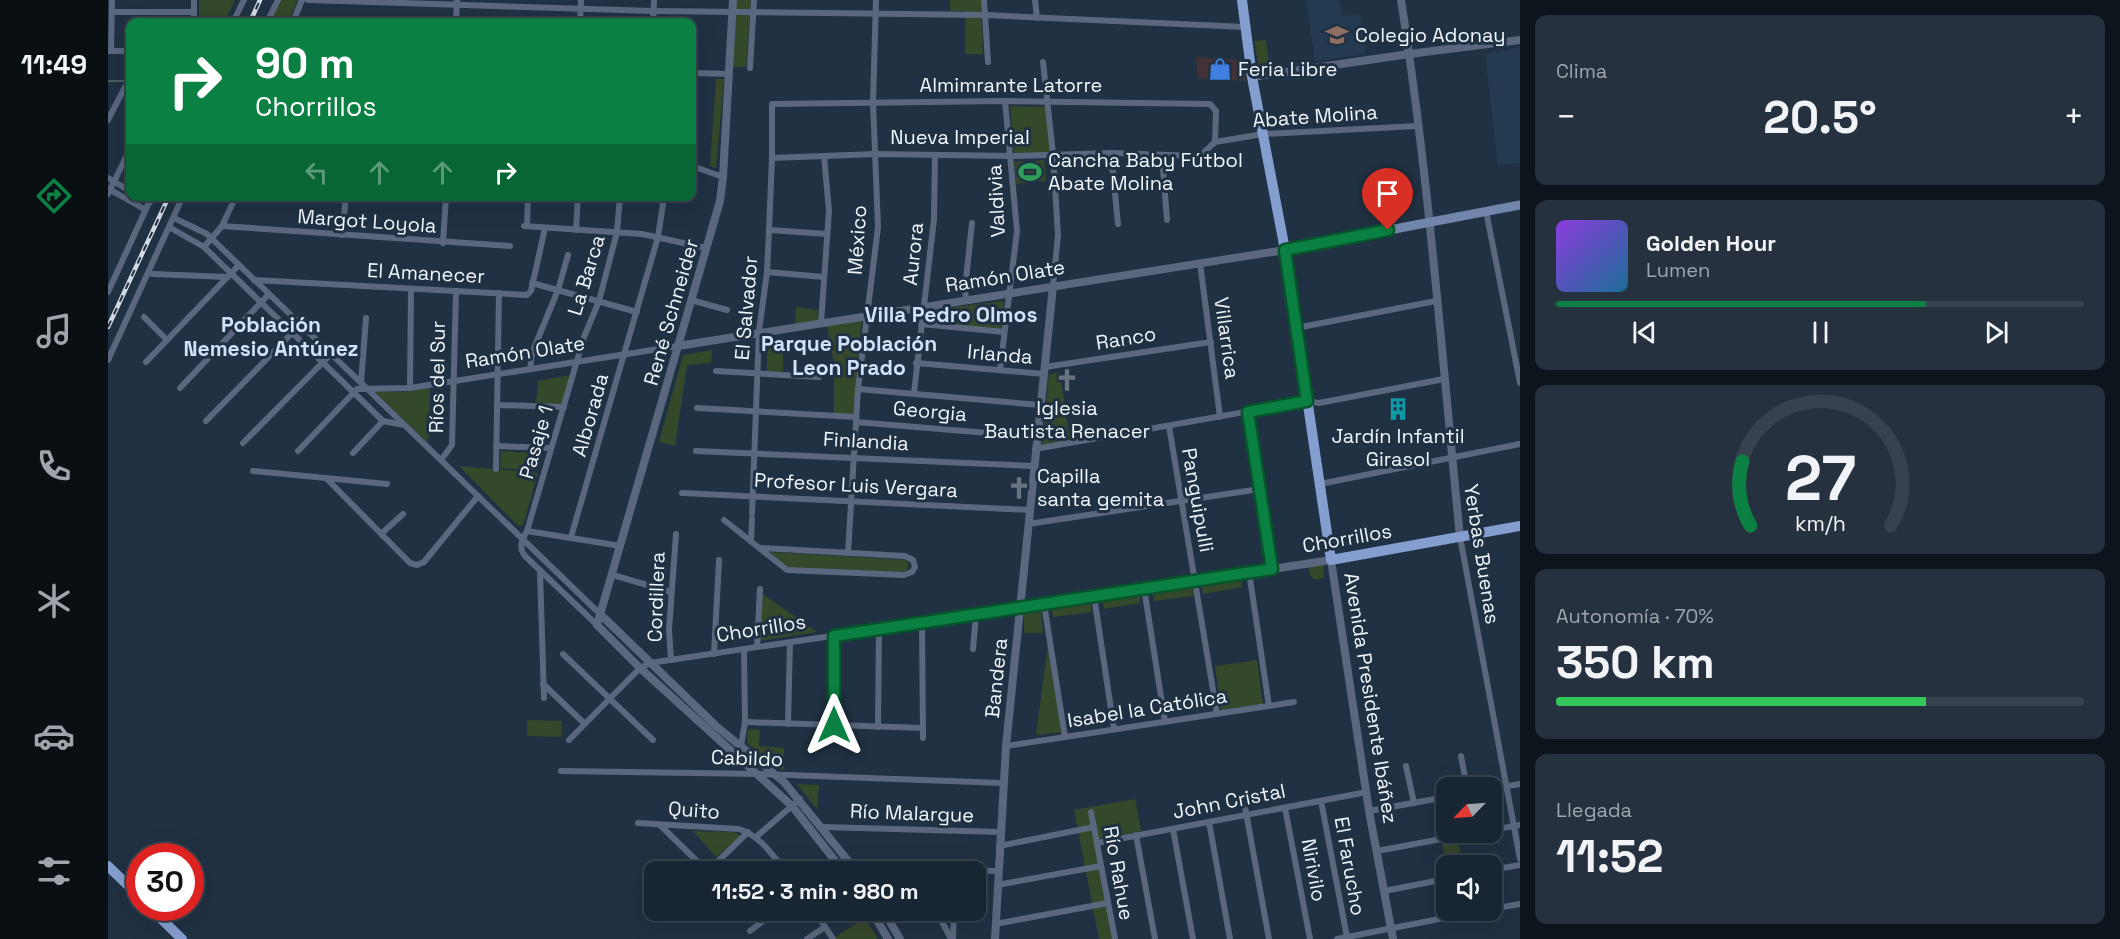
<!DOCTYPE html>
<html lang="es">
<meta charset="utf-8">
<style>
body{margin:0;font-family:"Space Grotesk",sans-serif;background:#25313e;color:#f1f3f6;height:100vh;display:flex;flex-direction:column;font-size:22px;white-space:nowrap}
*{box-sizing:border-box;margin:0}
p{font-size:20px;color:#9fa5ac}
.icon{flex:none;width:33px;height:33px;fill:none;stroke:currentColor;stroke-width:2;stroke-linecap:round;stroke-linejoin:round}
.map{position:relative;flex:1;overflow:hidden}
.sheet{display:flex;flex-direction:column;gap:15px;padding:15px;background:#0d141c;width:600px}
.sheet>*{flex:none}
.top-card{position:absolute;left:18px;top:18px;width:570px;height:183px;border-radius:12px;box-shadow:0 6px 24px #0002,0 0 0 2px #36424d;background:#0b8043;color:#fff;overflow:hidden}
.needle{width:39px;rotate:245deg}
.fabs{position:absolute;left:1328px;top:777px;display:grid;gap:12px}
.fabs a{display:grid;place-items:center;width:66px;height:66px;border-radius:12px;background:#182532;box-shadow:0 6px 24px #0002,0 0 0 2px #36424d;font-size:30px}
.speed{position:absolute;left:18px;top:843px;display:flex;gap:12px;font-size:30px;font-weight:700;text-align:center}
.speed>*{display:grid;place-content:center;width:78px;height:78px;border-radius:50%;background:#182532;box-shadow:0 6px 24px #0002,0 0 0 2px #36424d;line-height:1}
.speed .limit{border:9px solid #d22;background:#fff;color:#111}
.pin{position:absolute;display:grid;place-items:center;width:51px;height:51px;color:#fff;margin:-62px -26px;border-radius:50% 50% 50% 0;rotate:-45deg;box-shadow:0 0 6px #0007}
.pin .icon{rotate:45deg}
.me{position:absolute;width:66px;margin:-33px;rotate:0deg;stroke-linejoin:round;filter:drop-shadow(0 0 4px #0008)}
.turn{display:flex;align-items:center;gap:21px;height:126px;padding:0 30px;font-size:27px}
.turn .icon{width:78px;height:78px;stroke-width:2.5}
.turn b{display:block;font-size:42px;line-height:51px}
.lanes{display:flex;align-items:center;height:57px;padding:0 30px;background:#0003;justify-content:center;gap:30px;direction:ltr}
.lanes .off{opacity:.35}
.big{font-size:45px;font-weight:700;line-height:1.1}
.sheet .widget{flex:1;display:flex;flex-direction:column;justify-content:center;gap:9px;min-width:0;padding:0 21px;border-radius:12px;background:#25313e}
.sheet .dial{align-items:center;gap:0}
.dial svg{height:156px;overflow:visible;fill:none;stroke:#36424d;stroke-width:7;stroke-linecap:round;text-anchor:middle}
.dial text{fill:#f1f3f6;stroke:none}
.song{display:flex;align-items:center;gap:18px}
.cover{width:72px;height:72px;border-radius:9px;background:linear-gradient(135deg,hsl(270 70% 55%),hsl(200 70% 35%))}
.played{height:6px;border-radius:3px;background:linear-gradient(90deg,#0b8043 70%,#36424d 70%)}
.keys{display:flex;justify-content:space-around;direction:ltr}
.heat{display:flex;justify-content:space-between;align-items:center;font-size:33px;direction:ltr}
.charge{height:9px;border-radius:4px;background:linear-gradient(90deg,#34c759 70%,#36424d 0)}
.trip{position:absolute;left:536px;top:861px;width:342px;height:60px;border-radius:12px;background:#182532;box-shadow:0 6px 24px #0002,0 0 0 2px #36424d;font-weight:700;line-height:60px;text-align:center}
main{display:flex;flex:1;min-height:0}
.menu{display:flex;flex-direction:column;width:108px;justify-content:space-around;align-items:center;background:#0a0f14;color:#9fa5ac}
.menu .icon{width:42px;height:42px}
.menu .selected{color:#0b8043}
.menu b{font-size:27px;color:#f1f3f6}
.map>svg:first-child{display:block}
.commercial{fill:#443135}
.built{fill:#243a51}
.green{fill:#36482a}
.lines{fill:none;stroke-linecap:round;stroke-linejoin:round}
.stream{stroke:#485c5f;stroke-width:2}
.minor{stroke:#5b677f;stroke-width:6}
.tertiary{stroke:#5b677f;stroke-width:8}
.secondary{stroke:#7286ac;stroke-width:9}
.primary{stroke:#849ecf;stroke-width:10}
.rail-casing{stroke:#d2dae3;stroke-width:4.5}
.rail{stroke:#203143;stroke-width:2;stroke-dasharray:7;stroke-linecap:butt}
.route-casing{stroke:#07532c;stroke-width:15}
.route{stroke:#0b8043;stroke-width:10}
.labels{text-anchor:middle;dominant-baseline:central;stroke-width:6;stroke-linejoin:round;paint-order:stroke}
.poi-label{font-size:20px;fill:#eff6fd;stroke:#203143;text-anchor:start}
.street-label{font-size:20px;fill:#eff6fd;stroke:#203143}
.neighbourhood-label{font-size:21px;font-weight:bold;fill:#cee3fb;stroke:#203143}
</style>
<main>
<nav class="menu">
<b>11:49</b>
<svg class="icon selected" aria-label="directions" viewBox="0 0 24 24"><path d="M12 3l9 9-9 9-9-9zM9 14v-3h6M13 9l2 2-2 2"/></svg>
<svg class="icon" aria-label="music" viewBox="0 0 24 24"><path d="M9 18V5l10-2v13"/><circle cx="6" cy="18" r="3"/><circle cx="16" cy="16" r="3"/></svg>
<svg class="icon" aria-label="phone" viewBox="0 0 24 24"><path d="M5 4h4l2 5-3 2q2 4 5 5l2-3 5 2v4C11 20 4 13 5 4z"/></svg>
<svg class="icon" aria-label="climate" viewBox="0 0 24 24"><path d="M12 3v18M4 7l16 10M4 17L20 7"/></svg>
<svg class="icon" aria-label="car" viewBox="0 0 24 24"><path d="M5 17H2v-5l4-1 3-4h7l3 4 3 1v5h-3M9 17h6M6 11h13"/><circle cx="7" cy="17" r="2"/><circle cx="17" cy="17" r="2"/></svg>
<svg class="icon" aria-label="filters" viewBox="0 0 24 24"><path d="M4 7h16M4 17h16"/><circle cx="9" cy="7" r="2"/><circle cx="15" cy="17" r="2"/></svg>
</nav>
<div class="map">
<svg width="1412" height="939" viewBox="0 0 1412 939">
<rect width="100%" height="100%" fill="#203143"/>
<polygon class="commercial" points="1088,57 1133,60 1138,81 1090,78"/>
<g class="built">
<polygon points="1198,0 1231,0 1234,16 1252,14 1258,54 1207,61"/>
<polygon points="1412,47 1412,163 1390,165 1377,54"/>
</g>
<g class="green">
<polygon points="91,0 127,0 116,22 91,22"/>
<polygon points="172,0 190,0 180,22 162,22"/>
<polygon points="627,0 643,0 638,67 625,67"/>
<polygon points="842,0 873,0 875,54 857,54 857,11 842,11"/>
<polygon points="1158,40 1162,70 1152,72 1146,41"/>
<polygon points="608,79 616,79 608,168 602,166"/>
<polygon points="902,106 938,107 943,153 906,153"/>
<polygon points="936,160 938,181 908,184 906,162"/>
<polygon points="896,301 894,331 820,324 821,310"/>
<polygon points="688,307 710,310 709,321 687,324"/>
<polygon points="754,317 745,414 726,414 726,364 719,326"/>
<polygon points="675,345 675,372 659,371 659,349"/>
<polygon points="604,350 603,363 579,365 567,446 551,442 575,355"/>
<polygon points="952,373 962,440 934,447 941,374"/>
<polygon points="463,375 455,404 428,403 430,381"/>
<polygon points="322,388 321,435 319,442 266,391 297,392"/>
<polygon points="393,451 426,453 425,470 392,468"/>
<polygon points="351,466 430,473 415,525 410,526"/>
<polygon points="662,552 798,560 801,565 800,569 795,572 680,568"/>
<path d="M1215 563 1216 577 1209 580C1203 578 1200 574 1201 567Z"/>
<polygon points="1133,579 1134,587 1095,594 1094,587"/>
<polygon points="1084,588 1086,596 1046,601 1045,593"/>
<polygon points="655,594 709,632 651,641"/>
<polygon points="1032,596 1032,603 996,609 995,602"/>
<polygon points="982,603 984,612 945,617 944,610"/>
<polygon points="933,612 935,633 916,633 916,614"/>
<polygon points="940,644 954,732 928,735"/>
<polygon points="1149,660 1155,704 1113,710 1107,666"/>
<polygon points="419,720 454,721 453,737 419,736"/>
<polygon points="640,729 652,730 651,746 676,748 676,770 671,769 639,743"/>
<polygon points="689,784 711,785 709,809"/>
<polygon points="1027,799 1033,831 987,840 1004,939 991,939 966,810"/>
<polygon points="585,831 626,832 633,836 608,857"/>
<polygon points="1349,836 1355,865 1339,865 1333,839"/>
<polygon points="757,918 770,939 724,939"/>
</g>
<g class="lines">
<polyline class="stream" points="0,81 22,81"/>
<g class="minor">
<polyline points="200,0 545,11 877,15 1137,27"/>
<polyline points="876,0 880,62"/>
<polyline points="927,0 929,18"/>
<polyline points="4,12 86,12"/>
<polyline points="86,22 86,0"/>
<polyline points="125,22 136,0"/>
<polyline points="159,22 170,0"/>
<polyline points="185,22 194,0"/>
<polyline points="348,22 349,0"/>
<polyline points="472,22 473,0"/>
<polyline points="545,22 546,0"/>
<polyline points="1,51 22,51"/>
<polyline points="3,51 4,0"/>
<polyline points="935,62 945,154 950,235 945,286"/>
<polyline points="642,68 646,0"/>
<polyline points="584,73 621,74"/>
<polyline points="0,120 17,87"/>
<polyline points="1107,142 1155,134 1309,126"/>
<polyline points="1003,153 1010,224"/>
<polyline points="1054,155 1059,220"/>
<polyline points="664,158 767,154 906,156 1003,153 1092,156 1107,142"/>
<polyline points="584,166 615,177"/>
<polyline points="0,178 22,191"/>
<polyline points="1,189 38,210"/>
<polyline points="0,194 22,149"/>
<polyline points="32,196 42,202"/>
<polyline points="1378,211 1412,383"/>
<polyline points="66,218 99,234 492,614"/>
<polyline points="114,226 402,246"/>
<polyline points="416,226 534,234 598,248"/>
<polyline points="419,226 420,196"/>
<polyline points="61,227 96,247 275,421 296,425"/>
<polyline points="468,230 470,196"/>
<polyline points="661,230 719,234"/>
<polyline points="234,235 238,196"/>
<polyline points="335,243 338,196"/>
<polyline points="96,247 114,226 128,196"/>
<polyline points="1092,263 1112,417"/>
<polyline points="659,272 716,277"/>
<polyline points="45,274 120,277"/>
<polyline points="146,280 419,295 423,291 437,228"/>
<polyline points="424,283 529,312"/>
<polyline points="0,292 44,196"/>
<polyline points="583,300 619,310"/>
<polyline points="858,300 857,289 864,223"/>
<polyline points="36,317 59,340"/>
<polyline points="713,323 721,211 716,156"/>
<polyline points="813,324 896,332"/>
<polyline points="1188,328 1328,301"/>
<polyline points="0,360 75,196"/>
<polyline points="38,362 131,265"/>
<polyline points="808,363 936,374"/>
<polyline points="937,367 1103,342"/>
<polyline points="422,369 424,353 450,290 460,255"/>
<polyline points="892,370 909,231 897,101"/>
<polyline points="608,371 711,377"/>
<polyline points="253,383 258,318"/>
<polyline points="72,388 161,294"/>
<polyline points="302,388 303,289"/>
<polyline points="750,389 932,405"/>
<polyline points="806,393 826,219 827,155"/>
<polyline points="389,405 456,407"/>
<polyline points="589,408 748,417"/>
<polyline points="1140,412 1164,569"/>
<polyline points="98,421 192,325"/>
<polyline points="748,422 929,437"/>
<polyline points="1061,426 1109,714"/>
<polyline points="135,443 223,354"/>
<polyline points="388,446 443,448"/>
<polyline points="927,449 1199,401 1211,403 1336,379"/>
<polyline points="190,451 249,389 302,388 570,346"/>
<polyline points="588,451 925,466"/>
<polyline points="245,453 275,421"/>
<polyline points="333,460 344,445 348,291"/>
<polyline points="388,469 391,293"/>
<polyline points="145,471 279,484"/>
<polyline points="218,478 302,563 309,565 316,562 370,496"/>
<polyline points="1212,484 1412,444"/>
<polyline points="574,493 921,510"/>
<polyline points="644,514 651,331 659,272 661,230 664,158 664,104 897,101 1102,104 1108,111 1107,142"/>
<polyline points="616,520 679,570 796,575 804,572 807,567 805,560 797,556 653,548"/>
<polyline points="920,524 1152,489"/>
<polyline points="419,531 476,337 491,301 509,232 512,196"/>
<polyline points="273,534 295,514"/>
<polyline points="463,537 550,237 556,197"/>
<polyline points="1352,537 1412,859"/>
<polyline points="643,541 644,519"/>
<polyline points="740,553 750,389 770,227 765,102 768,0"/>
<polyline points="432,571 436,698"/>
<polyline points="1141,572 1161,706"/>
<polyline points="505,575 563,592"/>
<polyline points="1036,588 1057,722"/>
<polyline points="986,596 1006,729"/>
<polyline points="936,604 957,737"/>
<polyline points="814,622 815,738"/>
<path d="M489 625 417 556C410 547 414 540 419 531L513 546"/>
<polyline points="649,647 652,589"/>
<polyline points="865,649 868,614"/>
<polyline points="455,654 545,740"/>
<polyline points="606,654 611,560"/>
<polyline points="563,660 561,630 568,534"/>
<polyline points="435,684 477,724"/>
<polyline points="637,722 815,728"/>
<polyline points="680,724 682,642"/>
<polyline points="726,725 726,636"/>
<polyline points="770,727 771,629"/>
<polyline points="461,740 532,668 542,663 912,608"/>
<polyline points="633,746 637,722 636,649"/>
<polyline points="898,746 1186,702"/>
<polyline points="1353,756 1359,788"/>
<polyline points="1298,766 1306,803"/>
<polyline points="453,771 651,774 894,783"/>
<polyline points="1383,789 1412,784"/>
<polyline points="1135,796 1161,939"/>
<polyline points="1213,801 1239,937"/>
<polyline points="1177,808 1202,939"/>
<polyline points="1261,811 1338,797"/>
<polyline points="983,812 1007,939"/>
<polyline points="1101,822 1122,939"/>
<path d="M530 823 631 829C652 836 665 855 678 872"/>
<polyline points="552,825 599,871"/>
<polyline points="715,827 892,832"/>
<polyline points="1065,829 1085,939"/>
<polyline points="1383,830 1412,825"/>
<polyline points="1028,835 1047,939"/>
<polyline points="648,837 692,799"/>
<polyline points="989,843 1259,792"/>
<polyline points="891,846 986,827"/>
<polyline points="1269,851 1371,832"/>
<polyline points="1383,870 1412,865"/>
<polyline points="599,872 640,832"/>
<polyline points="658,872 670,861"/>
<polyline points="738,872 746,867 890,871"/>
<polyline points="889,885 993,866"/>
<polyline points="1276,891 1338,879"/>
<polyline points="1383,909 1412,904"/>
<polyline points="706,910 725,939"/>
<polyline points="828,910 843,939"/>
<polyline points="887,924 1000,903"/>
<polyline points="642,931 669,910"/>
<polyline points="699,939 717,927"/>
<polyline points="845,939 846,910"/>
<polyline points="1229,939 1377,910"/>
</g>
<g class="tertiary">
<polyline points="625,0 615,177 612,201 489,625 532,668 684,806 736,872"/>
<path d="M1293 0C1321 178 1334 358 1352 537"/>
<polyline points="1144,77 1301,54 1412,40"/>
<polyline points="570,346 1177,250"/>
<polyline points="912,608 1223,560 1261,811 1285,939"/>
<polyline points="492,614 608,726 676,782 749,872"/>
<polyline points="763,910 780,939"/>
<polyline points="775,910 792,939"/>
<polyline points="887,939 898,746 945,286"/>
</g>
<polyline class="secondary" points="1177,250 1412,205"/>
<g class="primary">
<polyline points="1134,0 1144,77 1177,250 1223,560 1412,526"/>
<polyline points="0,866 32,897"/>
<polyline points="42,908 74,939"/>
</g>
<g class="rail-casing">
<g id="rail">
<polyline points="142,22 152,0"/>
<polyline points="0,327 61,196"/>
</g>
</g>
<use href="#rail" class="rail"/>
</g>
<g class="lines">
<g class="route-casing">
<polyline id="route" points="726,725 726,636 1164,569 1140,412 1199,401 1177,250 1280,230"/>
</g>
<use href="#route" class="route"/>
</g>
<defs>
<g id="school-bare" transform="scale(1.8)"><path d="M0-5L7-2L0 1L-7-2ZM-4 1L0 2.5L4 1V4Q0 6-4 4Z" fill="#8d6e63" stroke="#203143" stroke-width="2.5" paint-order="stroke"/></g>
<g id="shop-bare" transform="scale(1.8)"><path d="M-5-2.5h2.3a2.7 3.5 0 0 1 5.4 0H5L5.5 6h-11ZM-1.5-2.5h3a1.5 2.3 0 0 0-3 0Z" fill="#3f7fe0" stroke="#203143" stroke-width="2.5" paint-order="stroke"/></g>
<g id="stadium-bare" transform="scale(1.8)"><path d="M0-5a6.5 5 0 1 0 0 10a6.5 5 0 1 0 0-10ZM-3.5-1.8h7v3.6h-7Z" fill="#2e9e5b" stroke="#203143" stroke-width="2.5" paint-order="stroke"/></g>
<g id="church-bare" transform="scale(1.8)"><path d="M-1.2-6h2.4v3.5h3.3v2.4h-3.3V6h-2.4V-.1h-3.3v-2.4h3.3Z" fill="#6b7280" stroke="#203143" stroke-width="2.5" paint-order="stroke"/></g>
<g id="building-bare" transform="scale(1.8)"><path d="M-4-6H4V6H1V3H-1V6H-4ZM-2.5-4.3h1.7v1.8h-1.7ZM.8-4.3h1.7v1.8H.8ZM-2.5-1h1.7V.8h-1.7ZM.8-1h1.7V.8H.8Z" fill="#0f9aa8" stroke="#203143" stroke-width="2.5" paint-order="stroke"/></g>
</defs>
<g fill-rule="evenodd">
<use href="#school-bare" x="1229" y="35"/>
<use href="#shop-bare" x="1112" y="69"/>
<use href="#stadium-bare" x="922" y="172"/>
<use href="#church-bare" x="959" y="380"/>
<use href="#building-bare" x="1290" y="409"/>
<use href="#church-bare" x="911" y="488"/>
</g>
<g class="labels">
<g class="poi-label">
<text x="1247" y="35">Colegio Adonay</text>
<text x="1130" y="69">Feria Libre</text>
<text x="940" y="160">Cancha Baby Fútbol<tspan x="940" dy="23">Abate Molina</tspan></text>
<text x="959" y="408" text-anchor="middle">Iglesia<tspan x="959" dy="23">Bautista Renacer</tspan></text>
<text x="1290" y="436" text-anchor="middle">Jardín Infantil<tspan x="1290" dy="23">Girasol</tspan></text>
<text x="929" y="476">Capilla<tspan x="929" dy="23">santa gemita</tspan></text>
</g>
<g class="street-label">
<text x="903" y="85">Almimrante Latorre</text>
<text transform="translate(1207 116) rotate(-4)">Abate Molina</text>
<text x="852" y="137">Nueva Imperial</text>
<text transform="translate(888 201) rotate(-93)">Valdivia</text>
<text transform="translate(259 221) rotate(4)">Margot Loyola</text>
<text transform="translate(749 240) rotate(-86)">México</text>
<text transform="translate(805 254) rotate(-84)">Aurora</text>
<text transform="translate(318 273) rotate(3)">El Amanecer</text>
<text transform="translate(478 275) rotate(-73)">La Barca</text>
<text transform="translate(897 276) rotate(-9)">Ramón Olate</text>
<text transform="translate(638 308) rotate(-85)">El Salvador</text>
<text transform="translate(563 312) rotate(-74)">René Schneider</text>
<text transform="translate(1018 338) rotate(-9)">Ranco</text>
<text transform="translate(1119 338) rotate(82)">Villarrica</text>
<text transform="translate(417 352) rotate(-9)">Ramón Olate</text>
<text transform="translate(892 354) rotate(5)">Irlanda</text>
<text transform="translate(329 377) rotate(-89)">Ríos del Sur</text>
<text transform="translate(822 411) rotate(5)">Georgia</text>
<text transform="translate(482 415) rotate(-74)">Alborada</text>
<text transform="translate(758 441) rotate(3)">Finlandia</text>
<text transform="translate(428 442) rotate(-74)">Pasaje 1</text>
<text transform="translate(748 485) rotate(3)">Profesor Luis Vergara</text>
<text transform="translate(1090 500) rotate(80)">Panguipulli</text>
<text transform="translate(1239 538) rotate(-10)">Chorrillos</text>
<text transform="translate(1374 554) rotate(81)">Yerbas Buenas</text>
<text transform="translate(548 597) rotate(-88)">Cordillera</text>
<text transform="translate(653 628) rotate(-9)">Chorrillos</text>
<text transform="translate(888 678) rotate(-84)">Bandera</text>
<text transform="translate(1263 698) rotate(81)">Avenida Presidente Ibáñez</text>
<text transform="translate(1039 708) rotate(-9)">Isabel la Católica</text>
<text transform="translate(639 758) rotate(2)">Cabildo</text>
<text transform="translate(1121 801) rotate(-11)">John Cristal</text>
<text transform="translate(586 810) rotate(4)">Quito</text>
<text transform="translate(804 813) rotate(2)">Río Malargue</text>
<text transform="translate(1242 866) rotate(80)">El Farucho</text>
<text transform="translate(1206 870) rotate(80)">Nirivilo</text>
<text transform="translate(1011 873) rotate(80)">Río Rahue</text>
</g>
<g class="neighbourhood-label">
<text x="843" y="314">Villa Pedro Olmos</text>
<text x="163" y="324">Población<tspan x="163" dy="24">Nemesio Antúnez</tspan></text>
<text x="741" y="343">Parque Población<tspan x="741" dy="24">Leon Prado</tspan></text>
</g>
</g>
</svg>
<div class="fabs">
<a><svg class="needle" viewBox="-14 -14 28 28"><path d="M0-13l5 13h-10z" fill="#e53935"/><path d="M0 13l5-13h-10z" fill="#9fa5ac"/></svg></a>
<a><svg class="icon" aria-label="sound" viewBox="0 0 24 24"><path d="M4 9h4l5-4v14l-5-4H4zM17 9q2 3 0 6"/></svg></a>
</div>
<div class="speed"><div class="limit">30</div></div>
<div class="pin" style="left:1280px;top:230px;background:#d93025"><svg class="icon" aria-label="arrive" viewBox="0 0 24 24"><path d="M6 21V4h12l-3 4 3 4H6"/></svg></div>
<svg class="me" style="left:726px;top:725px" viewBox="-20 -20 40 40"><path d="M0-17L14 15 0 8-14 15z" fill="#0b8043" stroke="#fff" stroke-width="4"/></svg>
<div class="trip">11:52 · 3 min · 980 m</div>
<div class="top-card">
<div class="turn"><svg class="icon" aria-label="right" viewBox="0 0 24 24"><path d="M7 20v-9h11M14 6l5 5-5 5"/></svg><div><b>90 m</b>Chorrillos</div></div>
<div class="lanes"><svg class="icon off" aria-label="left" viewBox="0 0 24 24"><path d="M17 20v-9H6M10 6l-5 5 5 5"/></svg><svg class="icon off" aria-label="ahead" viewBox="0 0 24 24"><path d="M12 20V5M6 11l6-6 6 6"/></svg><svg class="icon off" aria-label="ahead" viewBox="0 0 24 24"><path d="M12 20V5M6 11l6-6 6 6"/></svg><svg class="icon" aria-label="right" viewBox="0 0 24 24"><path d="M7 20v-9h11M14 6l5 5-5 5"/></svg></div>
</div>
</div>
<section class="sheet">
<div class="widget"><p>Clima</p>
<div class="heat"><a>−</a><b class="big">20.5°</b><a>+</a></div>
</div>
<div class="widget">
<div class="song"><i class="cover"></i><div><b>Golden Hour</b><p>Lumen</p></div></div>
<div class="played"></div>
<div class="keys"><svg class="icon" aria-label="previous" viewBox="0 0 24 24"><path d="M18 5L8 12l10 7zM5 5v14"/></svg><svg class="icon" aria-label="pause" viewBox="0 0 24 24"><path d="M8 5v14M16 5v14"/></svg><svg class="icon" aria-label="next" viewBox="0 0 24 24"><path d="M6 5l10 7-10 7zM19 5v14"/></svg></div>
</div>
<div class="widget dial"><svg viewBox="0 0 100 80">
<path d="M14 69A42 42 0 1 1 86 69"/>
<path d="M14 69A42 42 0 0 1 10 36" stroke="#0b8043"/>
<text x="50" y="56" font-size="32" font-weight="700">27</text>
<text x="50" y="72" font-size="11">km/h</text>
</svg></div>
<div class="widget"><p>Autonomía · 70%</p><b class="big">350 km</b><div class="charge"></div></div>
<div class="widget"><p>Llegada</p><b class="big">11:52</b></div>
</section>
</main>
